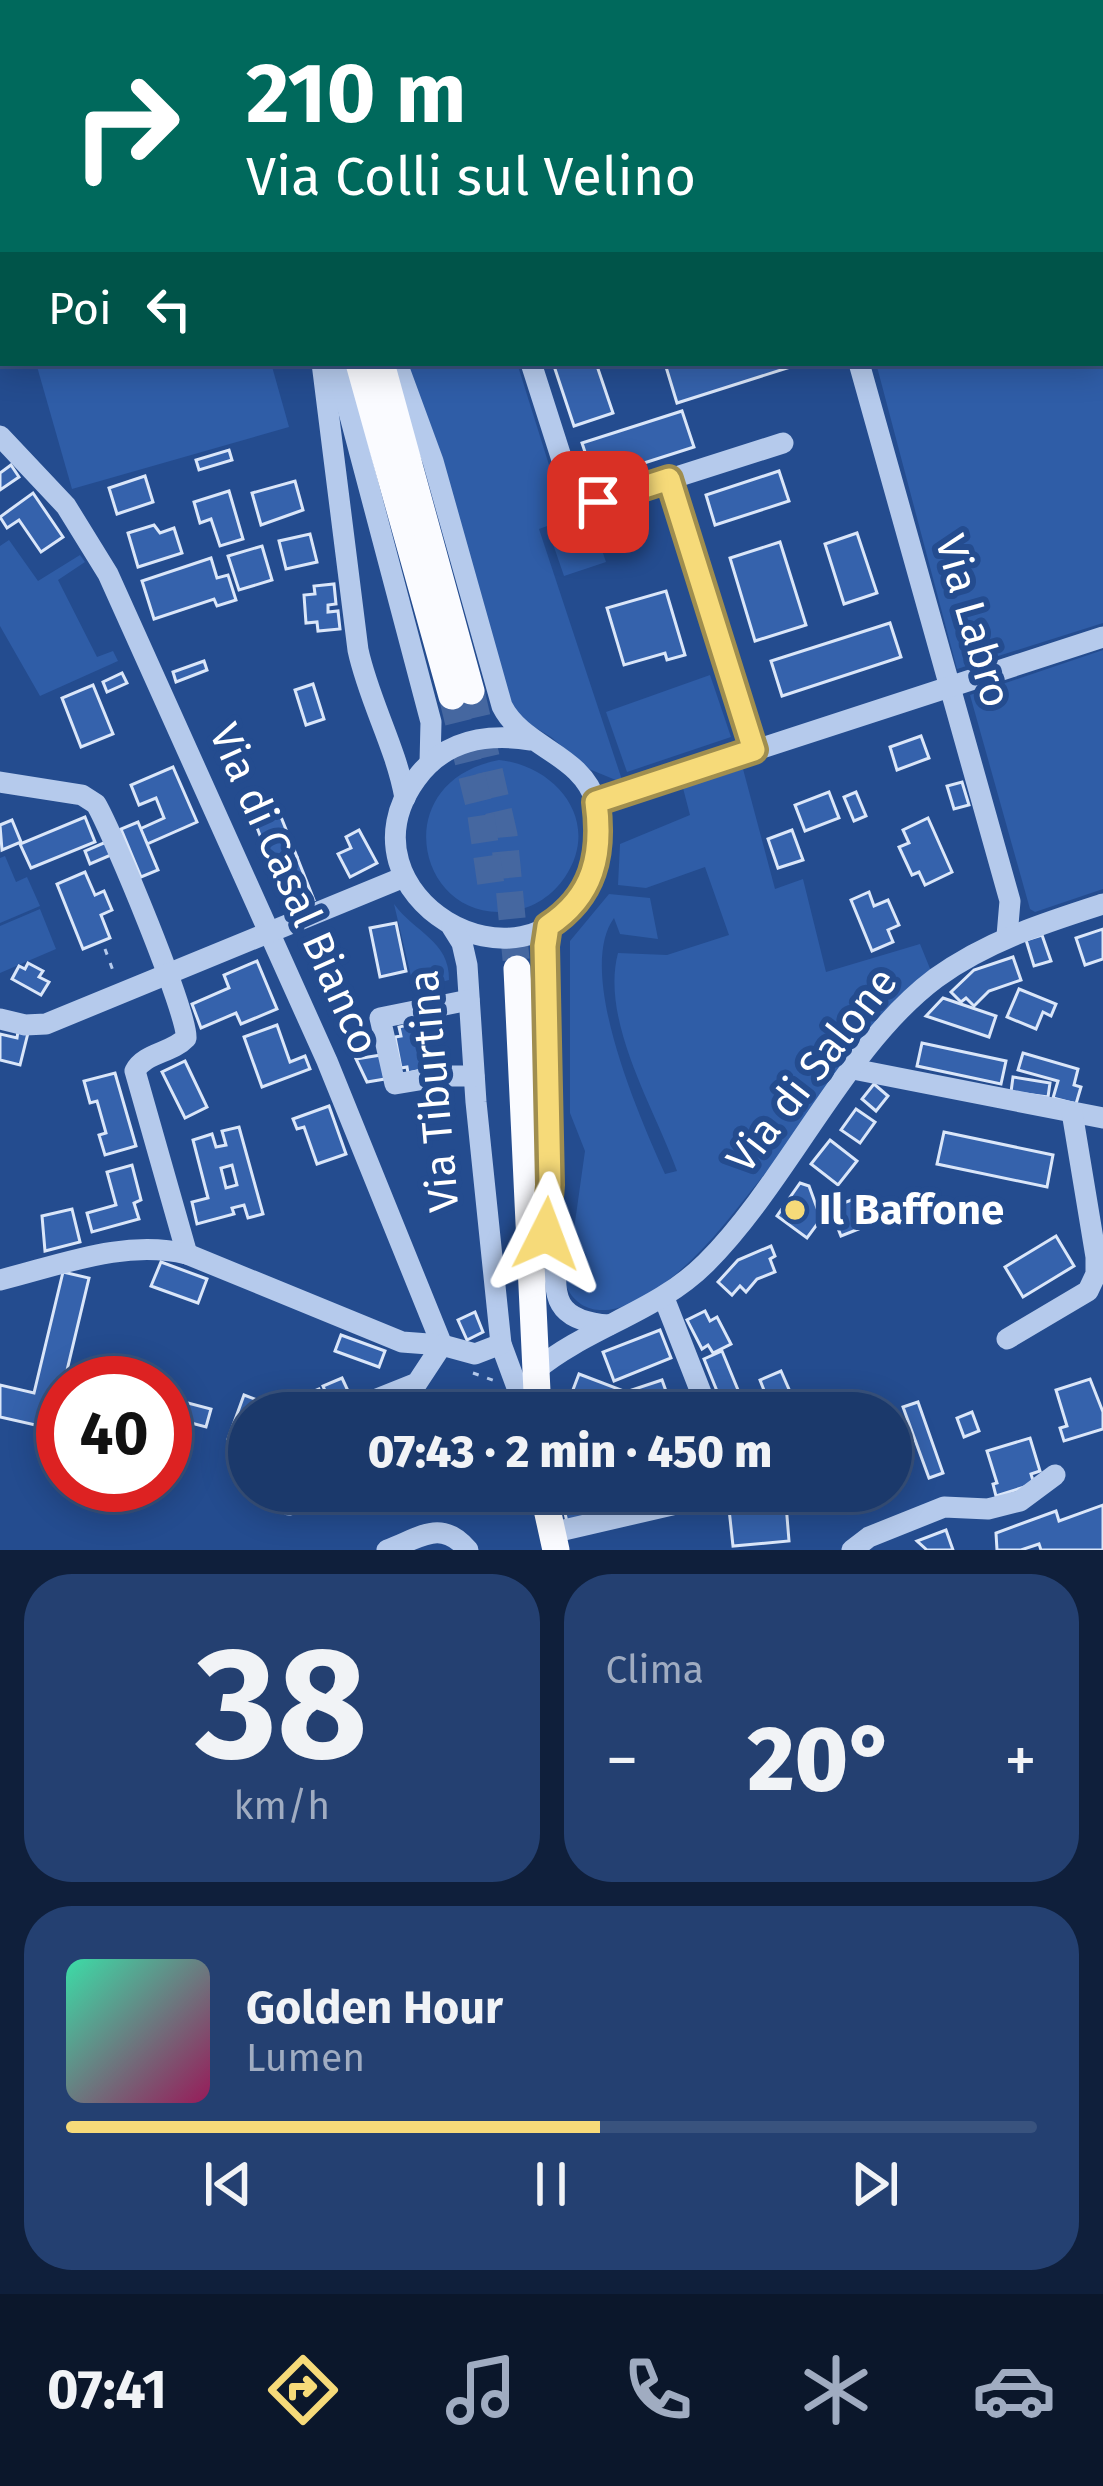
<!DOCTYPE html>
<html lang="it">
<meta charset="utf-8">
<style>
body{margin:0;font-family:"Fira Sans",sans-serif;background:#244071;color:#f1f3f6;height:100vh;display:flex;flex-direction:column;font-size:45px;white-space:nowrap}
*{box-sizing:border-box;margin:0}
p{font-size:39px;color:#a0acc1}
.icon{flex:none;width:66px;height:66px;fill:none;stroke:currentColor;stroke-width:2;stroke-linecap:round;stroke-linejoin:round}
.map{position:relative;height:1550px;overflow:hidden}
.drawer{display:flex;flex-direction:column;gap:24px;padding:24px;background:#0f1f3b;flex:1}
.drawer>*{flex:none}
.hud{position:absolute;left:0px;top:0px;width:1104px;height:366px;box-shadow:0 6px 30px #0003,0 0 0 3px #39537e;background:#00695c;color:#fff;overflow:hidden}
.speed{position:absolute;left:36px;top:1356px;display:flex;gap:24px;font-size:60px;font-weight:700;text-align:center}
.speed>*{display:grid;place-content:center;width:156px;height:156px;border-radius:50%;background:#1b396b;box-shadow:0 6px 30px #0003,0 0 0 3px #39537e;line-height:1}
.speed .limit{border:18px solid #d22;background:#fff;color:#111}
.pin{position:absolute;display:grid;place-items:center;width:102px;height:102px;color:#fff;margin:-51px;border-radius:24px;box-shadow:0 6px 18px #0006}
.me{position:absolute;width:132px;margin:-66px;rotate:3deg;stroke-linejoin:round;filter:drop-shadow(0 0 9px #0008)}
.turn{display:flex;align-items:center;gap:42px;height:252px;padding:0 48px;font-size:54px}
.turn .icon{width:156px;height:156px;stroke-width:2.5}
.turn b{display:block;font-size:84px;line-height:102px}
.then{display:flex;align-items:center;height:114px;padding:0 48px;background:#0003;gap:24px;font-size:45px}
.big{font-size:90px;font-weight:800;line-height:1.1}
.drawer .card{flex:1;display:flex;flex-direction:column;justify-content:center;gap:18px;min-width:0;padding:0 42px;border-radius:48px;background:#244071}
.drawer .dial{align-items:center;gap:0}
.dial b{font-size:156px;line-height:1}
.song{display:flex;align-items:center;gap:36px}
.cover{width:144px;height:144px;border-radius:18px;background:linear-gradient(135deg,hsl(160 70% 55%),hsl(330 70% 35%))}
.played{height:12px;border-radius:6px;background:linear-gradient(90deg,#f6da79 55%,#39537e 55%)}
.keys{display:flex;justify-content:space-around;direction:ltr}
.heat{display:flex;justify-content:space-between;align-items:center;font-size:66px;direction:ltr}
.drawer .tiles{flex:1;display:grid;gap:24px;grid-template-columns:1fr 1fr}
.card:last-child{grid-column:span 2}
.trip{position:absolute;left:228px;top:1392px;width:684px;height:120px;border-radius:60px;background:#1b396b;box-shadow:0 6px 30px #0003,0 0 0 3px #39537e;font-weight:800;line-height:120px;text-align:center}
.tab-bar{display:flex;height:192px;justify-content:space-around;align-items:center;background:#0b172b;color:#a0acc1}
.tab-bar .icon{width:84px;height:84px}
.tab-bar .active{color:#f6da79}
.tab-bar b{font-size:54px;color:#f1f3f6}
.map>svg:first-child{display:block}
.green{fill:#2f5da7}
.building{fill:#3562ac;stroke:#dae6f9;stroke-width:3;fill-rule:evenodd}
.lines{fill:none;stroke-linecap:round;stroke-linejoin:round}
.major-tunnel{stroke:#4567a0;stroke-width:27;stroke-dasharray:27 14;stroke-linecap:butt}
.path{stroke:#b5caec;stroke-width:3;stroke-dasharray:6 9;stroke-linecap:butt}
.minor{stroke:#b5caec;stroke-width:21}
.major{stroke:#fafbff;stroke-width:27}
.route-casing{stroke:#a08e4f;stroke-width:30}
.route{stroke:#f6da79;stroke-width:21}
.poi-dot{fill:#f6da79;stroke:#244c8f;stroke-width:4.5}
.labels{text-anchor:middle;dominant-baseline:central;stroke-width:12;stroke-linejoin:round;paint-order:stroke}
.street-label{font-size:42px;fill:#fff;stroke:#244c8f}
.poi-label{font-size:42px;font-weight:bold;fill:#fff;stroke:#244c8f;text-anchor:start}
</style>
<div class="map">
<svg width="1103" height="1550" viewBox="0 0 1103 1550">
<rect width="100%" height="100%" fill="#244c8f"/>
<g class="green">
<polygon points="396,0 1103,0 1103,623 957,669 876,363 1101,363 1101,3"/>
<polygon points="36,363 271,363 289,427 72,489"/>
<polygon points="406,363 517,363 566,519 539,529 623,783 589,769 551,737 519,718 505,695"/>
<polygon points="594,527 606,562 564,576 552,541"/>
<polygon points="9,540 38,581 80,555 85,562 58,580 97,657 113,651 118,661 40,696 0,626 0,546"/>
<polygon points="1103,650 1103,889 1035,912 1030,909 970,695"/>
<polygon points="710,675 731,737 627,772 606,712"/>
<path d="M499 760C557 766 602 822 565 877 553 895 534 908 512 911 418 926 384 782 499 760Z"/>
<path d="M743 769 775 889 803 879 826 972 920 944 931 971C878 1036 825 1100 772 1165 737 1207 705 1255 659 1287 630 1309 585 1326 566 1286L585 1151 570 1113V941L609 894 650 898 658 939 620 934 614 918C575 972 640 1118 665 1174L677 1171C655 1109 600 1021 618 953L667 955 729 935 705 867 646 888 618 885 620 844 690 815 683 788Z"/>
<polygon points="5,856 16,882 27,877 40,906 0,923 0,858"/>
<path d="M394 904C414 932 450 941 449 980L414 989Z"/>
<polygon points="40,909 56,949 0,973 0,926"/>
</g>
<g class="building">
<polygon points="553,363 596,363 613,413 574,426"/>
<polygon points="678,363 803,363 677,403 666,367"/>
<polygon points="682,411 694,447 594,479 582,443"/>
<polygon points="229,450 232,460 199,470 196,460"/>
<polygon points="11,465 19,477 0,490 0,473"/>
<polygon points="779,471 789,501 715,525 706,495"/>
<polygon points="145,476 153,502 117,514 109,488"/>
<polygon points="295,481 303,510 261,525 252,493"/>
<polygon points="229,491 243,539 220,546 211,519 200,523 194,502"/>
<polygon points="33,493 63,537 41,552 19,520 7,528 0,517"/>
<polygon points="154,525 160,533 174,528 182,553 138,567 128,533"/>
<polygon points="857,533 877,593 844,604 825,544"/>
<polygon points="310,534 317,562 286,569 279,541"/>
<polygon points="780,542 806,625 755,641 730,558"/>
<polygon points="262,546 272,580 239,590 228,556"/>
<polygon points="211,558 217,578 228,575 236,600 217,606 214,599 154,619 142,581"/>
<polygon points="334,584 336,604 328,605 328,612 338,611 340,629 318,631 317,622 306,623 304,595 315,594 314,586"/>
<polygon points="666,591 685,655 667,660 665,653 624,665 607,608"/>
<polygon points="890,623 901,657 782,696 771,661"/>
<polygon points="204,661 207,670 176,682 173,672"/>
<polygon points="122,673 127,683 107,692 103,682"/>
<polygon points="313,684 324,719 306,725 295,690"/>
<polygon points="93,685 113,734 81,747 62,698"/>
<polygon points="921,736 929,758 897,770 890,747"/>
<polygon points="173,767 197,822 147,844 140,829 164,818 156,798 139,805 131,785"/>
<polygon points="962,782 969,805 954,809 947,786"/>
<polygon points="829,792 839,818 805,831 795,805"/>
<polygon points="856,792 866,816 854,821 844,797"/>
<polygon points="277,807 297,857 272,867 253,817"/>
<polygon points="85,817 95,842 31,868 20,844"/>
<polygon points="928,818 952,872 925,885 919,872 912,875 899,847 909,843 903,830"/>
<polygon points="12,820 21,842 2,850 0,825"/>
<polygon points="138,822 158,870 141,877 121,829"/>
<polygon points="359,830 377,863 350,877 338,854 351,848 346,837"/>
<polygon points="792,830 803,860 778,868 768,839"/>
<polygon points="106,842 111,855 90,864 85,851"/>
<polygon points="297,857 314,900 305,904 294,876 277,883 271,868"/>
<polygon points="85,872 95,895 104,891 112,910 101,915 110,938 83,949 57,884"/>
<polygon points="294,876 305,904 287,911 277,883"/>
<polygon points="869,892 874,906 888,900 899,925 888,930 893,942 872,951 851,900"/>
<polygon points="396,923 406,971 380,977 370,928"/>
<polygon points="1103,929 1103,959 1085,965 1076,938"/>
<polygon points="1042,935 1051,961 1034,966 1026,940"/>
<polygon points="1013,957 1021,980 989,991 974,1006 966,998 961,1002 951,992 974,970"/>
<polygon points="257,961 277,1009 241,1024 236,1013 201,1028 192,1004 229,988 224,975"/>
<polygon points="28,963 43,971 39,977 49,982 41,995 12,979 19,966 25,969"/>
<polygon points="1019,989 1056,1004 1051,1016 1043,1012 1036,1029 1007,1017"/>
<polygon points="943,998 996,1016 989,1037 926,1016"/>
<polygon points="420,1022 430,1068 408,1073 407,1067 401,1068 395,1037 401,1036 399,1027"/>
<polygon points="277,1025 290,1062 305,1056 310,1069 262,1087 244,1037"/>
<polygon points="18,1031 28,1033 20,1065 0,1060 0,1034 17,1038"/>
<polygon points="922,1043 1006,1061 1001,1084 917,1066"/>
<polygon points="1023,1053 1078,1069 1074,1085 1081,1087 1076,1104 1053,1098 1058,1081 1018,1070"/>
<polygon points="381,1055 385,1079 367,1082 356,1059"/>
<polygon points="185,1061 207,1107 185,1118 162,1072"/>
<polygon points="115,1073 136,1146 105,1155 99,1135 106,1133 97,1101 90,1103 84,1081"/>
<polygon points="1013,1077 1050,1083 1048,1097 1011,1092"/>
<polygon points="874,1084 888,1096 876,1111 862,1099"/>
<polygon points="329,1106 346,1154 317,1164 304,1127 297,1129 293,1119"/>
<polygon points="856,1109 875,1122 860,1143 841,1130"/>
<path d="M239 1127 263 1214 248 1218 244 1205 232 1208 234 1214 197 1224 192 1202 208 1198 193 1140 212 1134 216 1147 226 1145 222 1131ZM232 1165 237 1185 226 1188 221 1168Z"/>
<polygon points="944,1132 1053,1155 1047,1187 937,1164"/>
<polygon points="830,1140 857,1161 838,1185 811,1164"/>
<polygon points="132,1165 141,1200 134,1203 139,1219 92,1232 87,1213 116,1205 107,1172"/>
<polygon points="800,1183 809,1186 821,1219 807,1238 777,1216"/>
<polygon points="854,1199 864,1227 841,1236 830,1208"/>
<polygon points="72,1209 80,1242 45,1251 42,1216"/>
<polygon points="1056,1236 1074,1266 1023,1297 1005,1267"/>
<polygon points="771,1246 775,1256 770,1259 775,1272 757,1279 746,1292 740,1286 732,1295 718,1282 738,1260"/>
<polygon points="161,1262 207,1279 198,1303 151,1286"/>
<polygon points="63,1272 89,1278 53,1429 0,1417 0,1385 34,1393"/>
<polygon points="705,1311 710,1321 717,1317 731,1344 713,1353 708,1345 702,1349 687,1320"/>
<polygon points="475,1312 483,1332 467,1340 458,1320"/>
<polygon points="660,1330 671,1358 614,1381 603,1352"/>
<polygon points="341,1335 385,1351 379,1367 335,1351"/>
<polygon points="722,1351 745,1407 731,1413 726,1413 704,1359"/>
<polygon points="781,1371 791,1394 769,1403 760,1380"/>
<polygon points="579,1374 626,1392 662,1380 671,1405 686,1413 652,1413 642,1404 625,1410 613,1406 610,1413 574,1413 579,1398 571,1395"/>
<polygon points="342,1378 349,1393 330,1402 323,1386"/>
<polygon points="1090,1379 1103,1412 1103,1429 1064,1441 1060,1428 1067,1426 1056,1390"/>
<polygon points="319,1389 326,1405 307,1413 300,1397"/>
<polygon points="480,1393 489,1413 467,1413 461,1401"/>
<polygon points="244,1395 268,1404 264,1413 249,1413 249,1446 228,1439"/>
<polygon points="165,1397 211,1409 206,1427 165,1416"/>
<polygon points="439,1400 443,1413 398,1413"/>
<polygon points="918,1402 943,1473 929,1478 903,1407"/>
<polygon points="972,1412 979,1431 964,1437 957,1418"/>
<polygon points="1030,1438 1040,1471 1031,1474 1034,1484 996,1496 993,1484 997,1483 987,1451"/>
<polygon points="419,1491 466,1491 467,1494 424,1507"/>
<polygon points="560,1491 599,1491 604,1513 567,1522"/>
<polygon points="786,1504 789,1541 733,1546 729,1509"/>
<polygon points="1103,1505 1103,1550 1041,1550 1039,1544 1021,1550 997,1550 996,1533 1056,1511 1059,1521"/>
<polygon points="946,1530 953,1550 927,1550 917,1541"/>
</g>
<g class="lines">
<g class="major-tunnel">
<polyline points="471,691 504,835 517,969"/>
<polyline points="452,696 480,809 492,892"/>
</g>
<g class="path">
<polyline points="105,949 115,976"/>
<polyline points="473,1373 498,1382"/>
</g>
<g class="minor">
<polyline points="224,0 226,3"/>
<polyline points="0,57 3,55"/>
<polyline points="0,121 3,118"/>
<polyline points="0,144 3,148"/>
<polyline points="0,183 3,180"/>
<path d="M322 363 358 650C369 701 396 747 405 798"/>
<polyline points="336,363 431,722 430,763"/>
<path d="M397 363 433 461 502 706C523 748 583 754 596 803 603 828 601 860 588 884 523 1009 333 894 416 779 444 740 486 733 531 740"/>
<polyline points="531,363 571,488 582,501 598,502 783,443"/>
<polyline points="859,363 1010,901 1007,936"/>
<polyline points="0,436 66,506 108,574 327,1061 442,1345"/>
<polyline points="669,479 754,750"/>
<path d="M0 782 82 795 96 804C112 831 189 1016 186 1038 172 1053 144 1053 135 1071L187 1254"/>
<polyline points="596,802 1103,637"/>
<polyline points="452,927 462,943 467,965 476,1102 501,1344 518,1390"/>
<polyline points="469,1000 380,1018 395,1084 443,1076 474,1076"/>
<polyline points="0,1019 25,1025 46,1024 404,877"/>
<polyline points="853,1069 1103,1118"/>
<path d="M558 1251C551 1298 556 1321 609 1325"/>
<polyline points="540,1273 550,1185 545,959 548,926"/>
<path d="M0 1280C61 1265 124 1239 187 1254L402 1342 442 1345 475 1354 501 1344"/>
<polyline points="664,1298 709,1413"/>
<polyline points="1007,1339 1088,1291 1096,1274 1096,1257 1072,1112"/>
<path d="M536 1370C588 1327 657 1312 706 1263 789 1180 845 1046 936 978 987 941 1044 923 1103 904"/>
<polyline points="342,1413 417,1383 442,1345"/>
<polyline points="284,1491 289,1505"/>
<polyline points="551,1533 672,1505"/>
<path d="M387 1550C420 1538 441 1518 468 1550"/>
<polyline points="852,1550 869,1537 944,1507 988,1509 1020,1501 1055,1475"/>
</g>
<g class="major">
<polyline points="248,0 249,3"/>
<polyline points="273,0 275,3"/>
<polyline points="359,363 452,696"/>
<polyline points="381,363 471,691"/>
<polyline points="517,969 538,1413"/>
<polyline points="543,1491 556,1550"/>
</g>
</g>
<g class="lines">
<g class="route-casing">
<path id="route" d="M546 1234 550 1185 545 946 548 926C594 896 603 854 596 802L754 750 669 479 598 502"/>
</g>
<use href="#route" class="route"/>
</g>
<circle class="poi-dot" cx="795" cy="1210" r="12"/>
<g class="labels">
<g class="street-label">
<text transform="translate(973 621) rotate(74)">Via Labro</text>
<text transform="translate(294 889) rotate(66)">Via di Casal Bianco</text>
<text transform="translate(812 1070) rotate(-52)">Via di Salone</text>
<text transform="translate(434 1091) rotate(-95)">Via Tiburtina</text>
</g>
<g class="poi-label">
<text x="819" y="1210">Il Baffone</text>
</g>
</g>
</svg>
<div class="speed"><div class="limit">40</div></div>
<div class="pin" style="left:598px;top:502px;background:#d93025"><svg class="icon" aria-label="arrive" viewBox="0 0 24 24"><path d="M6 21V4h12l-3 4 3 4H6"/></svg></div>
<svg class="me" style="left:546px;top:1234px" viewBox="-20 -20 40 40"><path d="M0-17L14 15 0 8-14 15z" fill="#f6da79" stroke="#fff" stroke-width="4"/></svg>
<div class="trip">07:43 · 2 min · 450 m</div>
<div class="hud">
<div class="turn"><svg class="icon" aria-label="right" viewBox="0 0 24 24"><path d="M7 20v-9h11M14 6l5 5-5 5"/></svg><div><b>210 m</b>Via Colli sul Velino</div></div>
<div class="then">Poi<svg class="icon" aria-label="left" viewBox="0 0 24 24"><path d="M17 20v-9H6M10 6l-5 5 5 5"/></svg></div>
</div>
</div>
<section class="drawer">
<div class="tiles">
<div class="card dial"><b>38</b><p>km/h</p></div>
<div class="card"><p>Clima</p>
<div class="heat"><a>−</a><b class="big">20°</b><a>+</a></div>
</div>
<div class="card">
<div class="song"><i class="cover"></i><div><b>Golden Hour</b><p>Lumen</p></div></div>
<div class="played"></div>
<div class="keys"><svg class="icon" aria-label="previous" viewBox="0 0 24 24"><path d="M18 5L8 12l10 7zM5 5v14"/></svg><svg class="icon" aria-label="pause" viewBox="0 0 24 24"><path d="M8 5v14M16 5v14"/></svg><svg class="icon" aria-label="next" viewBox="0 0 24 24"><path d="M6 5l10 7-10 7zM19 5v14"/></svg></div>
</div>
</div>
</section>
<nav class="tab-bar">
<b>07:41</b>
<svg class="icon active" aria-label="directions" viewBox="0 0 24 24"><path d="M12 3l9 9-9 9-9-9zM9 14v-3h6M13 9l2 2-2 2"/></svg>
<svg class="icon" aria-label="music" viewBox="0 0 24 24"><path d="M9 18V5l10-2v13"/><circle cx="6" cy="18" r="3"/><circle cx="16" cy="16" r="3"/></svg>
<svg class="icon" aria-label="phone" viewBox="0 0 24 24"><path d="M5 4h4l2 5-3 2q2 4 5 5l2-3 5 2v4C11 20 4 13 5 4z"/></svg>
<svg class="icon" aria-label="climate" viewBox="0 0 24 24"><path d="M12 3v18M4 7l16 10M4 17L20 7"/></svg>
<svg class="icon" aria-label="car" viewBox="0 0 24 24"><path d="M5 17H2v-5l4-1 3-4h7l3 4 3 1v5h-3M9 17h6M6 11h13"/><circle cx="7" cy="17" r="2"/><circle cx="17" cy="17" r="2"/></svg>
</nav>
